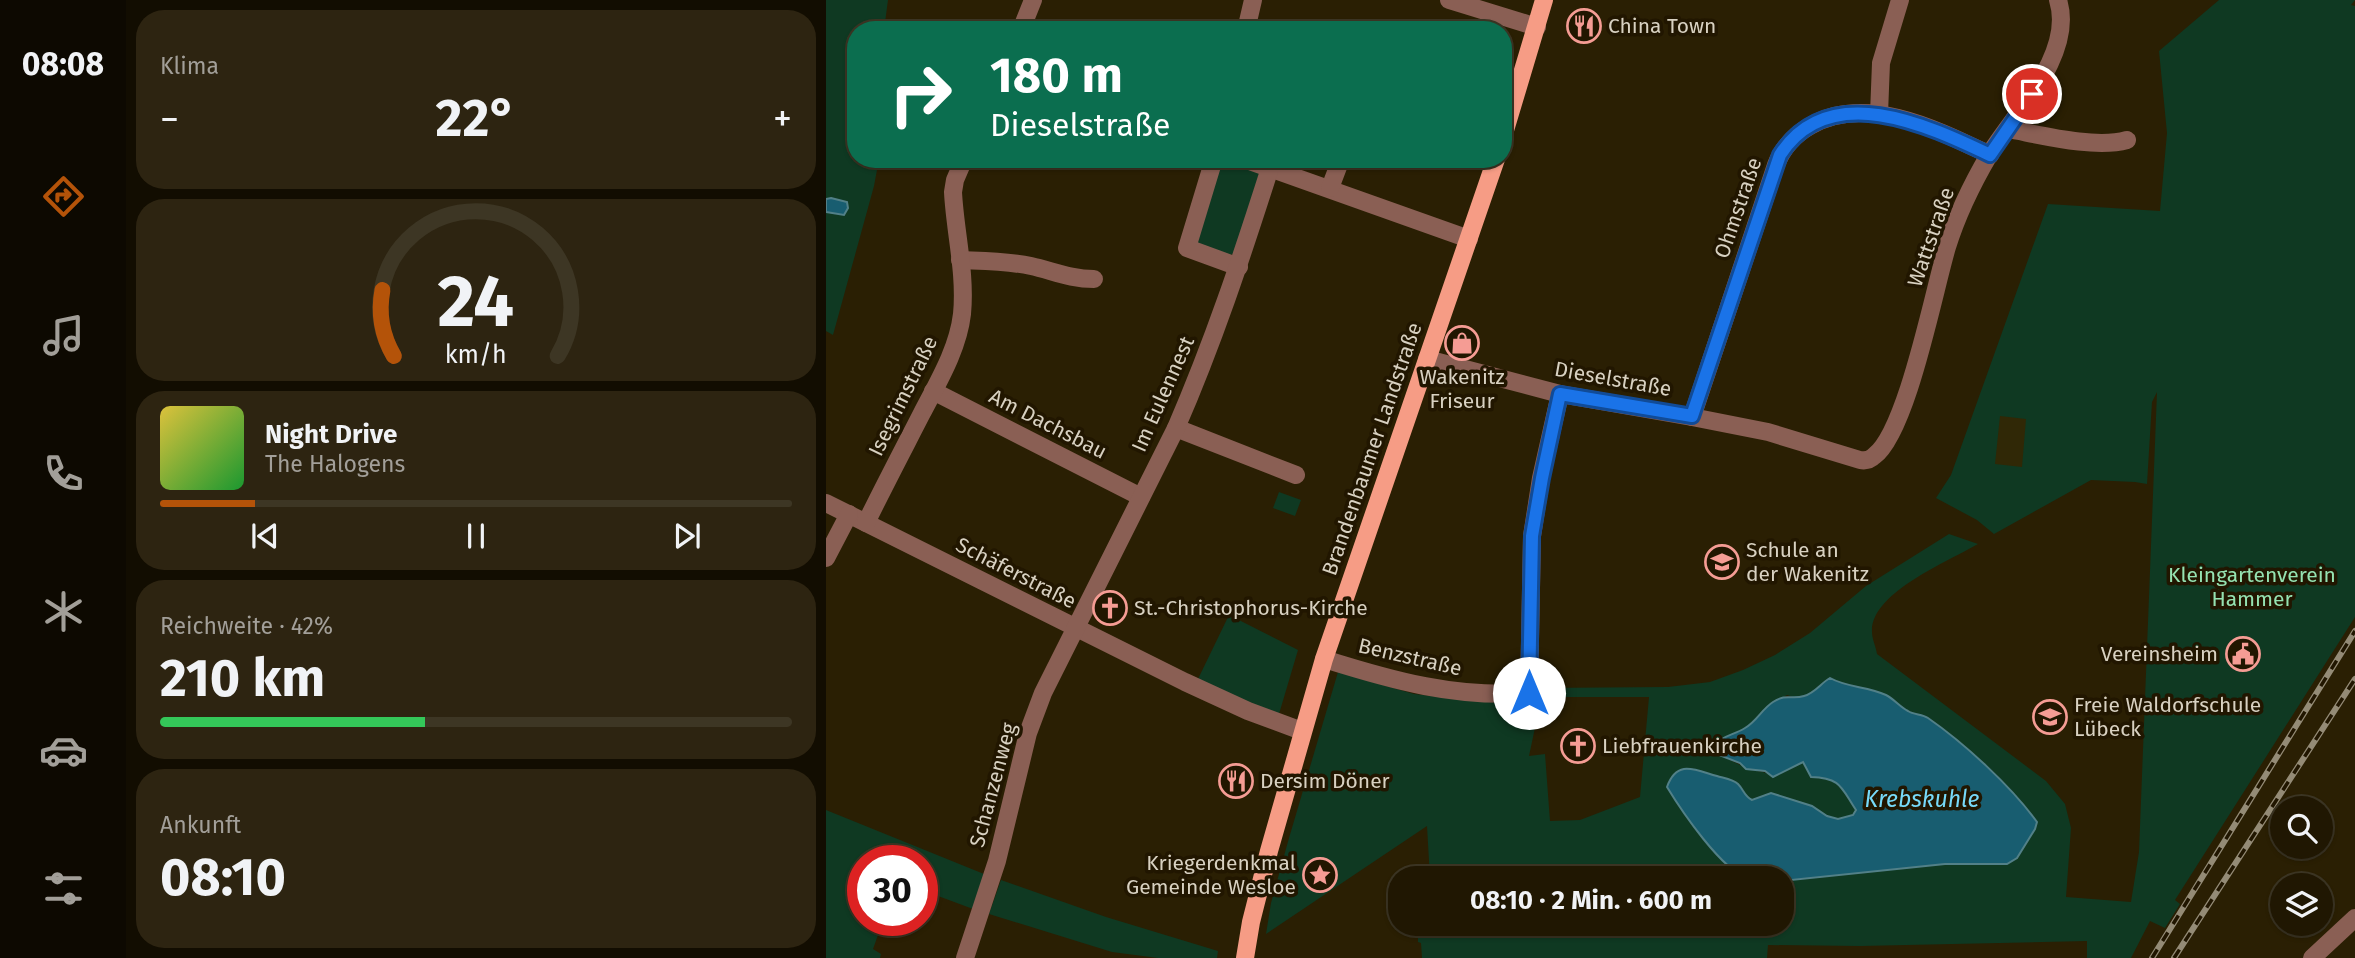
<!DOCTYPE html>
<html lang="de">
<meta charset="utf-8">
<style>
body{margin:0;font-family:"Fira Sans",sans-serif;background:#2d2411;color:#f1f3f6;height:100vh;display:flex;flex-direction:column;font-size:26px;white-space:nowrap}
*{box-sizing:border-box;margin:0}
p{font-size:23px;color:#a29f99}
.icon{flex:none;width:38px;height:38px;fill:none;stroke:currentColor;stroke-width:2;stroke-linecap:round;stroke-linejoin:round}
.map{position:relative;flex:1;overflow:hidden}
.drawer{display:flex;flex-direction:column;gap:10px;padding:10px;background:#120d01;width:700px}
.drawer>*{flex:none}
.banner{position:absolute;left:21px;top:21px;width:665px;height:147px;border-radius:28px;box-shadow:0 2px 5px #0004,0 0 0 2px #3d3624;background:#0b6e4f;color:#fff;overflow:hidden}
.fabs{position:absolute;left:1444px;top:796px;display:grid;gap:14px}
.fabs a{display:grid;place-items:center;width:63px;height:63px;border-radius:50%;background:#201702;box-shadow:0 2px 5px #0004,0 0 0 2px #3d3624;font-size:35px}
.speed{position:absolute;left:21px;top:845px;display:flex;gap:14px;font-size:35px;font-weight:700;text-align:center}
.speed>*{display:grid;place-content:center;width:91px;height:91px;border-radius:50%;background:#201702;box-shadow:0 2px 5px #0004,0 0 0 2px #3d3624;line-height:1}
.speed .limit{border:10px solid #d22;background:#fff;color:#111}
.pin{position:absolute;display:grid;place-items:center;width:60px;height:60px;color:#fff;margin:-30px;border:4px solid #fff;border-radius:50%;box-shadow:0 2px 7px #0007}
.me{position:absolute;width:77px;margin:-38px;rotate:0deg;stroke-linejoin:round;filter:drop-shadow(0 0 5px #0008)}
.turn{display:flex;align-items:center;gap:24px;height:147px;padding:0 28px;font-size:32px}
.turn .icon{width:91px;height:91px;stroke-width:2.5}
.turn b{display:block;font-size:49px;line-height:60px}
.big{font-size:52px;font-weight:700;line-height:1.1}
.drawer .card{flex:1;display:flex;flex-direction:column;justify-content:center;gap:10px;min-width:0;padding:0 24px;border-radius:28px;background:#2d2411}
.drawer .dial{align-items:center;gap:0}
.dial svg{height:182px;overflow:visible;fill:none;stroke:#3d3624;stroke-width:7;stroke-linecap:round;text-anchor:middle}
.dial text{fill:#f1f3f6;stroke:none}
.song{display:flex;align-items:center;gap:21px}
.cover{width:84px;height:84px;border-radius:10px;background:linear-gradient(135deg,hsl(50 70% 55%),hsl(130 70% 35%))}
.played{height:7px;border-radius:4px;background:linear-gradient(90deg,#b45309 15%,#3d3624 15%)}
.keys{display:flex;justify-content:space-around;direction:ltr}
.heat{display:flex;justify-content:space-between;align-items:center;font-size:38px;direction:ltr}
.charge{height:10px;border-radius:5px;background:linear-gradient(90deg,#34c759 42%,#3d3624 0)}
.trip{position:absolute;left:562px;top:866px;width:406px;height:70px;border-radius:28px;background:#201702;box-shadow:0 2px 5px #0004,0 0 0 2px #3d3624;font-weight:700;line-height:70px;text-align:center}
main{display:flex;flex:1;min-height:0}
.tabs{display:flex;flex-direction:column;width:126px;justify-content:space-around;align-items:center;background:#0d0901;color:#a29f99}
.tabs .icon{width:49px;height:49px}
.tabs .active{color:#b45309}
.tabs b{font-size:32px;color:#f1f3f6}
.map>svg:first-child{display:block}
.green{fill:#0f3922}
.sand{fill:#302806}
.water{fill:#185d70;stroke:#528088;stroke-width:2}
.lines{fill:none;stroke-linecap:round;stroke-linejoin:round}
.minor{stroke:#8a5f54;stroke-width:18}
.major{stroke:#f69c85;stroke-width:18}
.rail-casing{stroke:#948b76;stroke-width:6}
.rail{stroke:#211600;stroke-width:3.5;stroke-dasharray:10;stroke-linecap:butt}
.route-casing{stroke:#114b97;stroke-width:18}
.route{stroke:#1a73e8;stroke-width:12}
.labels{text-anchor:middle;dominant-baseline:central;stroke-width:7;stroke-linejoin:round;paint-order:stroke}
.poi-label{font-size:21px;fill:#d8d1c1;stroke:#211600;text-anchor:start}
.street-label{font-size:21px;fill:#d8d1c1;stroke:#211600}
.park-label{font-size:21px;fill:#95e2b1;stroke:#211600}
.water-label{font-size:23px;font-style:italic;fill:#77daf9;stroke:#211600}
</style>
<main>
<nav class="tabs">
<b>08:08</b>
<svg class="icon active" aria-label="directions" viewBox="0 0 24 24"><path d="M12 3l9 9-9 9-9-9zM9 14v-3h6M13 9l2 2-2 2"/></svg>
<svg class="icon" aria-label="music" viewBox="0 0 24 24"><path d="M9 18V5l10-2v13"/><circle cx="6" cy="18" r="3"/><circle cx="16" cy="16" r="3"/></svg>
<svg class="icon" aria-label="phone" viewBox="0 0 24 24"><path d="M5 4h4l2 5-3 2q2 4 5 5l2-3 5 2v4C11 20 4 13 5 4z"/></svg>
<svg class="icon" aria-label="climate" viewBox="0 0 24 24"><path d="M12 3v18M4 7l16 10M4 17L20 7"/></svg>
<svg class="icon" aria-label="car" viewBox="0 0 24 24"><path d="M5 17H2v-5l4-1 3-4h7l3 4 3 1v5h-3M9 17h6M6 11h13"/><circle cx="7" cy="17" r="2"/><circle cx="17" cy="17" r="2"/></svg>
<svg class="icon" aria-label="filters" viewBox="0 0 24 24"><path d="M4 7h16M4 17h16"/><circle cx="9" cy="7" r="2"/><circle cx="15" cy="17" r="2"/></svg>
</nav>
<section class="drawer">
<div class="card"><p>Klima</p>
<div class="heat"><a>−</a><b class="big">22°</b><a>+</a></div>
</div>
<div class="card dial"><svg viewBox="0 0 100 80">
<path d="M14 69A42 42 0 1 1 86 69"/>
<path d="M14 69A42 42 0 0 1 9 40" stroke="#b45309"/>
<text x="50" y="56" font-size="32" font-weight="700">24</text>
<text x="50" y="72" font-size="11">km/h</text>
</svg></div>
<div class="card">
<div class="song"><i class="cover"></i><div><b>Night Drive</b><p>The Halogens</p></div></div>
<div class="played"></div>
<div class="keys"><svg class="icon" aria-label="previous" viewBox="0 0 24 24"><path d="M18 5L8 12l10 7zM5 5v14"/></svg><svg class="icon" aria-label="pause" viewBox="0 0 24 24"><path d="M8 5v14M16 5v14"/></svg><svg class="icon" aria-label="next" viewBox="0 0 24 24"><path d="M6 5l10 7-10 7zM19 5v14"/></svg></div>
</div>
<div class="card"><p>Reichweite · 42%</p><b class="big">210 km</b><div class="charge"></div></div>
<div class="card"><p>Ankunft</p><b class="big">08:10</b></div>
</section>
<div class="map">
<svg width="1529" height="958" viewBox="0 0 1529 958">
<rect width="100%" height="100%" fill="#2a1f03"/>
<g class="green">
<polygon points="0,0 62,0 58,30 30,30 30,159 53,159 48,186 7,335 0,331 0,212 18,215 5,198 0,199"/>
<path d="M1393 0H1529L1525 5 1529 6V617L1349 900 1354 904 1339 928 1324 921 1305 958H1261V941L1034 946 942 945 941 958H596L595 943 592 942V935L606 934V924H956V881L1119 864H1181L1211 822 1206 815 1166 773 1124 735 1091 715 1034 687H1023L1004 679H1001L989 691 979 696 970 698 961 695 941 707 931 720 919 729 895 738 886 746 889 753C900 758 910 763 920 768 927 772 935 770 942 774L964 769 970 764 977 762 981 766 982 773C1016 781 1012 783 1030 810L1027 815 1012 819 1001 816 986 806 945 793 926 800 921 798 902 865 922 878H604L601 826 440 934 445 903 463 838 512 672 588 694 641 700 708 702 713 709 703 756 719 754 724 821 754 820 814 797 823 697H712V688L842 687 884 682 917 670 949 655 984 633 1040 586 1123 534 1152 544C1123 561 1044 593 1046 632 1046 639 1050 647 1051 654L1220 781 1239 804 1245 828 1240 897 1305 902 1313 852 1331 392 1326 402 1321 484 1309 482 1265 480 1168 534 1151 520 1110 498 1125 475 1222 204 1334 211 1341 133 1333 51Z"/>
<polygon points="394,159 432,170 433,174 408,254 403,255 369,244"/>
<polygon points="453,492 475,500 469,516 447,508"/>
<polygon points="403,615 472,650 453,714 412,698 372,679"/>
<polygon points="0,810 158,874 147,909 96,890 96,861 37,861 37,920 57,921 47,949 55,954 54,958 0,958"/>
<polygon points="175,880 280,917 392,951 391,958 332,958 286,952 163,914"/>
</g>
<polygon class="sand" points="1174,416 1200,419 1196,467 1169,464"/>
<g class="water">
<polygon points="5,198 21,202 22,208 18,215 0,212 0,199"/>
<path d="M1004 678C1022 688 1041 686 1060 695 1068 699 1074 707 1082 711 1088 715 1096 714 1102 718 1138 743 1185 786 1211 822L1209 829 1191 858 1181 864H1119L956 881V878C946 878 931 881 922 878 896 871 855 810 841 787 851 759 869 770 891 776 897 778 907 779 912 784 918 790 918 796 926 800L945 793 986 806 1001 816 1012 819 1027 815 1030 810C1015 788 1016 778 985 777L977 762 947 777 939 771 920 769 914 763 888 753 886 746C895 736 908 735 919 728 931 721 936 709 947 702 961 693 965 700 978 696 989 693 995 683 1004 678Z"/>
</g>
<g class="lines">
<g class="minor">
<polyline points="623,0 711,27"/>
<polyline points="195,30 207,0"/>
<polyline points="420,30 427,0"/>
<polyline points="1053,114 1055,63 1074,0"/>
<path d="M1182 129C1215 135 1269 149 1301 140"/>
<polyline points="388,159 361,248 413,267"/>
<polyline points="418,159 643,239"/>
<polyline points="504,188 515,159"/>
<path d="M134 260C157 261 182 261 205 266 227 271 245 279 268 279"/>
<path d="M601 359 734 394 866 417 942 432 1034 460C1039 461 1044 460 1048 456 1081 432 1108 290 1121 247 1131 215 1146 184 1163 155 1189 113 1249 54 1232 0"/>
<polyline points="107,391 315,497"/>
<path d="M866 417 950 165C957 147 968 135 984 126 1040 93 1112 130 1164 155"/>
<polyline points="350,428 470,475"/>
<polyline points="0,503 359,682 422,711 476,731"/>
<path d="M40 523C58 486 77 450 96 413 112 382 132 349 136 314 140 273 129 232 127 192L129 180 138 159"/>
<polyline points="0,558 23,514"/>
<path d="M498 659C568 681 629 698 703 693L706 536 715 478 734 394"/>
<path d="M139 958 171 861 202 733 217 693 350 428C387 343 416 256 444 168"/>
<polyline points="1486,958 1529,918"/>
</g>
<g class="major">
<polyline points="677,137 718,0"/>
<polyline points="419,958 425,922 443,851 498,659 670,159"/>
</g>
<g class="rail-casing">
<g id="rail">
<polyline points="1326,958 1529,631"/>
<polyline points="1348,958 1529,679"/>
</g>
</g>
<use href="#rail" class="rail"/>
</g>
<g class="lines">
<g class="route-casing">
<path id="route" d="M703 693 706 536 716 478 734 394 866 416 954 155C1003 79 1101 125 1164 155L1206 94"/>
</g>
<use href="#route" class="route"/>
</g>
<defs>
<g id="restaurant-ring" transform="scale(1.75)"><circle r="9.5" fill="#211600" stroke="#f59c94" stroke-width="1.5"/><path d="M-5-6h1v4h1v-4h1v4h1v-4h1v5L-1.5 .5V6h-2V.5L-5-1ZM5-6V6H3V1.5H1.5Q1.5-4 5-6Z" fill="#f59c94"/></g>
<g id="shop-ring" transform="scale(1.75)"><circle r="9.5" fill="#211600" stroke="#f59c94" stroke-width="1.5"/><path d="M-5-2.5h2.3a2.7 3.5 0 0 1 5.4 0H5L5.5 6h-11ZM-1.5-2.5h3a1.5 2.3 0 0 0-3 0Z" fill="#f59c94"/></g>
<g id="school-ring" transform="scale(1.75)"><circle r="9.5" fill="#211600" stroke="#f59c94" stroke-width="1.5"/><path d="M0-5L7-2L0 1L-7-2ZM-4 1L0 2.5L4 1V4Q0 6-4 4Z" fill="#f59c94"/></g>
<g id="church-ring" transform="scale(1.75)"><circle r="9.5" fill="#211600" stroke="#f59c94" stroke-width="1.5"/><path d="M-1.2-6h2.4v3.5h3.3v2.4h-3.3V6h-2.4V-.1h-3.3v-2.4h3.3Z" fill="#f59c94"/></g>
<g id="civic-ring" transform="scale(1.75)"><circle r="9.5" fill="#211600" stroke="#f59c94" stroke-width="1.5"/><path d="M-.6-6.5H3V-4.5H.6V-3L4-1V1h2V6H-6V1h2V-1L-.6-3ZM-1.2 2.5V6h2.4V2.5Z" fill="#f59c94"/></g>
<g id="sight-ring" transform="scale(1.75)"><circle r="9.5" fill="#211600" stroke="#f59c94" stroke-width="1.5"/><path d="M0-6L1.8-2.2L6-1.7L2.9 1.2L3.7 5.4L0 3.3L-3.7 5.4L-2.9 1.2L-6-1.7L-1.8-2.2Z" fill="#f59c94"/></g>
</defs>
<g fill-rule="evenodd">
<use href="#restaurant-ring" x="758" y="26"/>
<use href="#shop-ring" x="636" y="343"/>
<use href="#school-ring" x="896" y="562"/>
<use href="#church-ring" x="284" y="608"/>
<use href="#civic-ring" x="1417" y="654"/>
<use href="#school-ring" x="1224" y="717"/>
<use href="#church-ring" x="752" y="746"/>
<use href="#restaurant-ring" x="410" y="781"/>
<use href="#sight-ring" x="494" y="875"/>
</g>
<g class="labels">
<g class="poi-label">
<text x="782" y="26">China Town</text>
<text x="636" y="377" text-anchor="middle">Wakenitz<tspan x="636" dy="24">Friseur</tspan></text>
<text x="920" y="550">Schule an<tspan x="920" dy="24">der Wakenitz</tspan></text>
<text x="308" y="608">St.-Christophorus-Kirche</text>
<text x="1392" y="654" text-anchor="end">Vereinsheim</text>
<text x="1248" y="705">Freie Waldorfschule<tspan x="1248" dy="24">Lübeck</tspan></text>
<text x="776" y="746">Liebfrauenkirche</text>
<text x="434" y="781">Dersim Döner</text>
<text x="470" y="863" text-anchor="end">Kriegerdenkmal<tspan x="470" dy="24">Gemeinde Wesloe</tspan></text>
</g>
<g class="street-label">
<text transform="translate(912 208) rotate(-71)">Ohmstraße</text>
<text transform="translate(1105 237) rotate(-71)">Wattstraße</text>
<text transform="translate(787 379) rotate(10)">Dieselstraße</text>
<text transform="translate(337 394) rotate(-66)">Im Eulennest</text>
<text transform="translate(77 396) rotate(-64)">Isegrimstraße</text>
<text transform="translate(222 424) rotate(27)">Am Dachsbau</text>
<text transform="translate(546 449) rotate(-71)">Brandenbaumer Landstraße</text>
<text transform="translate(190 573) rotate(27)">Schäferstraße</text>
<text transform="translate(584 657) rotate(13)">Benzstraße</text>
<text transform="translate(167 785) rotate(-75)">Schanzenweg</text>
</g>
<g class="park-label">
<text x="1426" y="575">Kleingartenverein<tspan x="1426" dy="24">Hammer</tspan></text>
</g>
<g class="water-label">
<text x="1096" y="799">Krebskuhle</text>
</g>
</g>
</svg>
<div class="fabs">
<a><svg class="icon" aria-label="search" viewBox="0 0 24 24"><circle cx="10" cy="10" r="6"/><path d="M15 15l6 6"/></svg></a>
<a><svg class="icon" aria-label="layers" viewBox="0 0 24 24"><path d="M12 4l9 5-9 5-9-5zM3 14l9 5 9-5"/></svg></a>
</div>
<div class="speed"><div class="limit">30</div></div>
<div class="pin" style="left:1206px;top:94px;background:#d93025"><svg class="icon" aria-label="arrive" viewBox="0 0 24 24"><path d="M6 21V4h12l-3 4 3 4H6"/></svg></div>
<svg class="me" style="left:703px;top:693px" viewBox="-20 -20 40 40"><circle r="19" fill="#fff"/><path d="M0-13L10 11 0 6-10 11z" fill="#1a73e8"/></svg>
<div class="trip">08:10 · 2 Min. · 600 m</div>
<div class="banner">
<div class="turn"><svg class="icon" aria-label="right" viewBox="0 0 24 24"><path d="M7 20v-9h11M14 6l5 5-5 5"/></svg><div><b>180 m</b>Dieselstraße</div></div>
</div>
</div>
</main>
